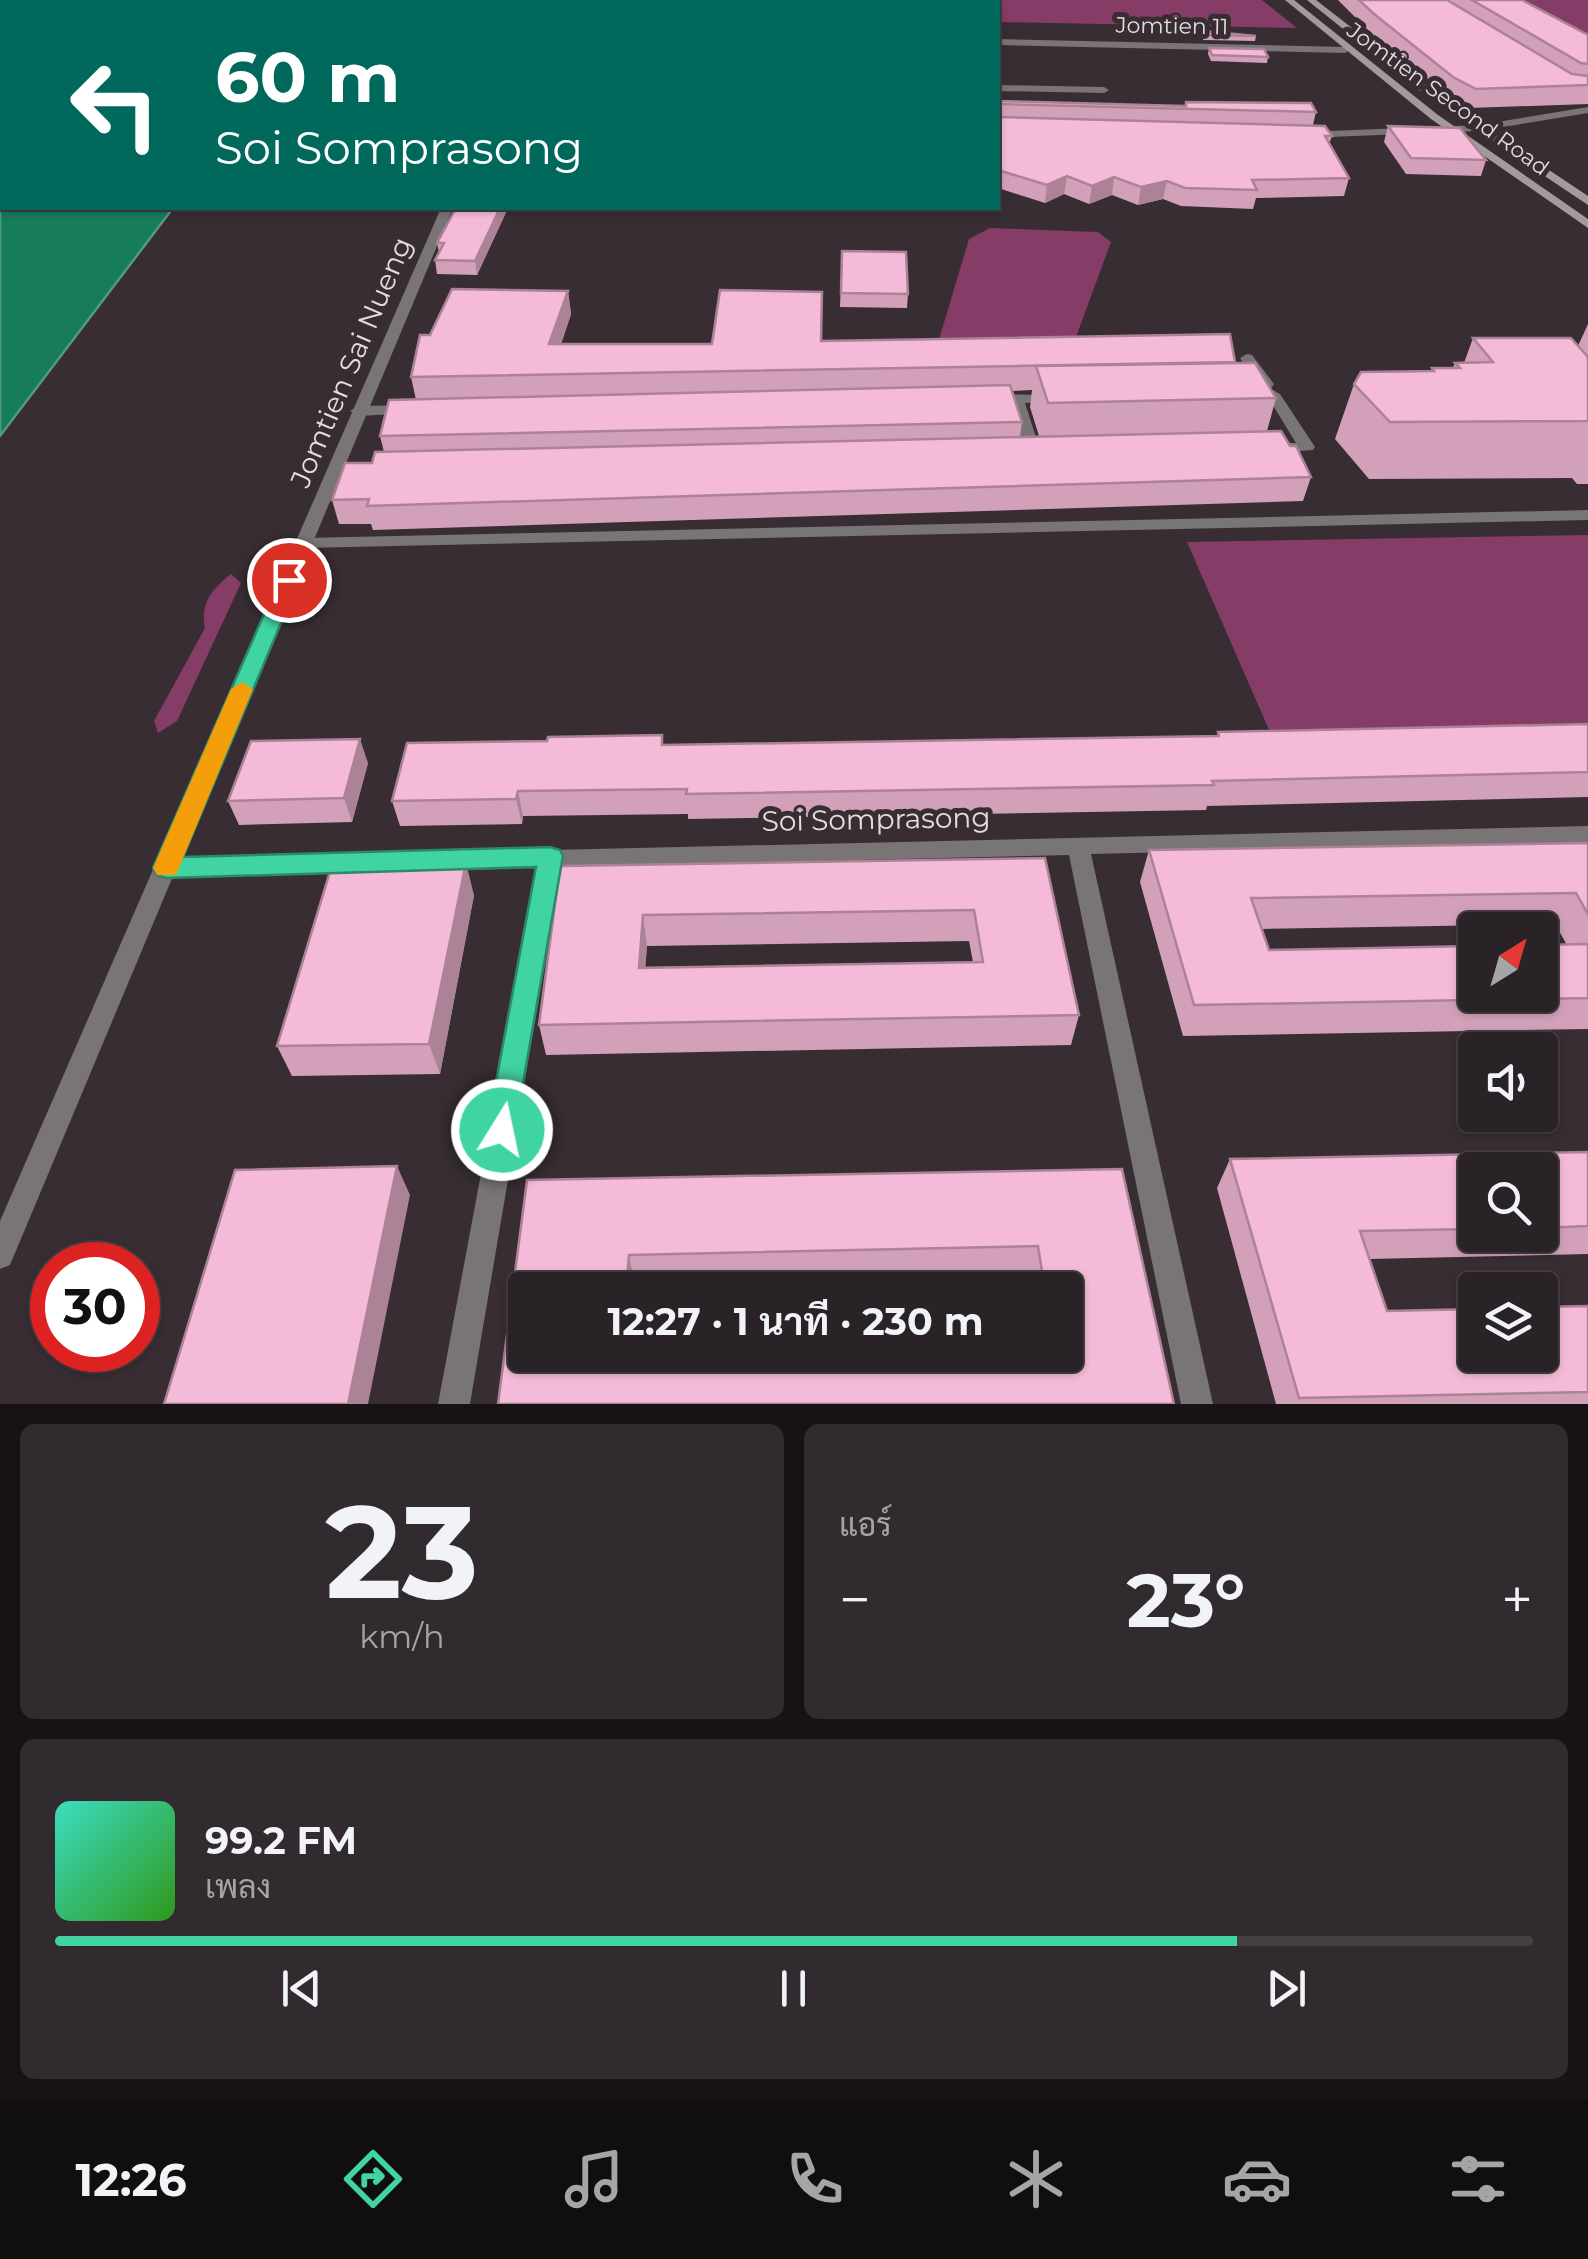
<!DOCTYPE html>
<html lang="th">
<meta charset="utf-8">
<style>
body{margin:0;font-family:Montserrat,Sarabun,sans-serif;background:#312a2e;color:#f1f3f6;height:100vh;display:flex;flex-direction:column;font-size:38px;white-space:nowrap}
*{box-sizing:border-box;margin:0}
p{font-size:32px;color:#a5a4a7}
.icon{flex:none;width:55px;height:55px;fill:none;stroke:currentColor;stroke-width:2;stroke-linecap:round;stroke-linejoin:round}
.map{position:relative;height:1404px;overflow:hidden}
.sheet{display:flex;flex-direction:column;gap:20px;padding:20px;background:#171315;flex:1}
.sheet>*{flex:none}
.hud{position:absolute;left:0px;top:0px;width:1000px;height:210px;box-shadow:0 2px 8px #0004,0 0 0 2px #453f43;background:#00695c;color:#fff;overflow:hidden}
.needle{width:65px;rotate:37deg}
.tools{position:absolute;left:1458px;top:912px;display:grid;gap:20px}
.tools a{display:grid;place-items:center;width:100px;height:100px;border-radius:10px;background:#292226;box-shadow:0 2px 8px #0004,0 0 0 2px #453f43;font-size:50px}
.speed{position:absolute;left:30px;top:1242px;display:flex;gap:20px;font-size:50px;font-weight:700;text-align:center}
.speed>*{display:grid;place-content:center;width:130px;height:130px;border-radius:50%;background:#292226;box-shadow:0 2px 8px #0004,0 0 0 2px #453f43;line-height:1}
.speed .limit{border:15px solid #d22;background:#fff;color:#111}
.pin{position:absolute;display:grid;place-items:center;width:85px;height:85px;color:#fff;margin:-42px;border:5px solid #fff;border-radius:50%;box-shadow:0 2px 10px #0007}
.me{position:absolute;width:110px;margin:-55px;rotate:10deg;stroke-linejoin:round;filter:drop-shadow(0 0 8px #0008)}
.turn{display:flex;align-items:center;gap:35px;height:210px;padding:0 50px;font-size:45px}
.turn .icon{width:130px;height:130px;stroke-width:2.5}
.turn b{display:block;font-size:70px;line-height:85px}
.big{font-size:75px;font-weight:700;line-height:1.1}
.sheet .card{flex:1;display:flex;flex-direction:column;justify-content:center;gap:15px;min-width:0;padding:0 35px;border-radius:15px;background:#312a2e}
.sheet .dial{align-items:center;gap:0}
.dial b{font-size:130px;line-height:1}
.song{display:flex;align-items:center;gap:30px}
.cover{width:120px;height:120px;border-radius:15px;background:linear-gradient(135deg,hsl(170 70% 55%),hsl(110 70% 35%))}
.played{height:10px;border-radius:5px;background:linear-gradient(90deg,#40d4a2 80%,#453f43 80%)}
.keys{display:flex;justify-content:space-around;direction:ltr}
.heat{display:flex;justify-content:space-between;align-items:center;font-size:55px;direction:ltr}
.sheet .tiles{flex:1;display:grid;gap:20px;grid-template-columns:1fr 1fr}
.card:last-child{grid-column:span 2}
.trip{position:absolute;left:508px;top:1272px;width:575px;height:100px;border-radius:10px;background:#292226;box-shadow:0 2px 8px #0004,0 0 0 2px #453f43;font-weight:700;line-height:100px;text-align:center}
.tab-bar{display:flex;height:160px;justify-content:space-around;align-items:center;background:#100e0f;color:#a5a4a7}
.tab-bar .icon{width:70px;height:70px}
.tab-bar .current{color:#40d4a2}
.tab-bar b{font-size:45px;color:#f1f3f6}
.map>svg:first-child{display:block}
.green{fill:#853c66}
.water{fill:#177c5c;stroke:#549984;stroke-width:2.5}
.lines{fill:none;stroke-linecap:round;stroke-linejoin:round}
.minor{fill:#797476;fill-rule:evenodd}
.tertiary{fill:#797476;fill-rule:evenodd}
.secondary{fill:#a39a9e;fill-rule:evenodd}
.wall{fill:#d2a0b9;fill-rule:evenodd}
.shaded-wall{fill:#ab8296}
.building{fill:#f4bad7;stroke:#ab8296;stroke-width:2.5;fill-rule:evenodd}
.route{fill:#40d4a2;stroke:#2a8a69;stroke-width:2.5}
.slow{fill:#f59e0b}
.labels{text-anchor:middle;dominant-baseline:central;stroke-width:10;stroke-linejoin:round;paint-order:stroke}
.far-street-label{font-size:22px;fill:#e4dde0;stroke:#372d32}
.street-label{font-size:28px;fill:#e4dde0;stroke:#372d32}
</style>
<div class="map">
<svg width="1588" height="1404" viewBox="0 0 1588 1404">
<rect width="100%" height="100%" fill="#372d32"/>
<g class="green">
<polygon points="556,0 1262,0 1297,28 998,22 998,2"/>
<polygon points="1500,0 1588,0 1588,43"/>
<polygon points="990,228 1098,232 1111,242 1076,337 934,356 969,239"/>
<polygon points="1588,535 1588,733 1273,739 1187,542"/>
<path d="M231 574 241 583 177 721 158 733 154 721 205 628C200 603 212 589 231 574Z"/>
</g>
<polygon class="water" points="0,0 341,0 2,2 2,208 173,208 0,436"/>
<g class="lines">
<g class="minor">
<polygon points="998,39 1345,47 1350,50 1345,53 998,45"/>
<polygon points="998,85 1104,87 1109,90 1104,93 998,91"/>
<polygon points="1247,354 1252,355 1274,384 1272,387 1262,387 1242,361 1240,358"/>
<polygon points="1273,390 1280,394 1315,447 1313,450 1271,453 1263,448 1271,443 1296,443 1266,394"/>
<polygon points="989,394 1060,395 1060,401 1025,403 1041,453 1039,456 1027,456 1025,453 1010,403 984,402 981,399"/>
<polygon points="411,405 416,407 416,413 358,416 350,411 358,406"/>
<polygon points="1588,510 1588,520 304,548 295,543 304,538"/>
<polygon points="1588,826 1588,842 1091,854 1213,1404 1181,1404 1069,855 561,867 470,1404 438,1404 538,868 165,877 157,874 154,868 157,862 165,859"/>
</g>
<g class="tertiary">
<polygon points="1588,107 1588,113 1479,131 1304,138 1299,135 1304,132 1479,125"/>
<polygon points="441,208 453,208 10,1265 0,1269 0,1221"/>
</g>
<g class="secondary">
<polygon points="1285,0 1294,0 1438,115 1588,219 1588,228 1431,119"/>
<polygon points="1307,0 1316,0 1446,101 1588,196 1588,205 1438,105"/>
</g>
</g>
<g class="wall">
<polygon points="1338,0 1522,0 1588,35 1588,104 1469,108 1447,95 1369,31"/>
<polygon points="1203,31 1256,36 1255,41 1203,40"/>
<polygon points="1209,48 1268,57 1267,63 1211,61 1208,54"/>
<polygon points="998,101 1316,112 1313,125 1332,136 1329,144 1349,178 1344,196 1256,198 1253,209 1181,206 1163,199 1138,205 1112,195 1089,204 1064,194 1045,203 998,188"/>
<polygon points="1388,126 1486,160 1481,176 1406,174 1384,142"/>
<polygon points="456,208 530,208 508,208 477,275 437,274 435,260 439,252 437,243"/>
<polygon points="842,251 908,294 907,308 840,307"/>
<path d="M568 291 571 314 561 344H712L821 341 1235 363 1276 398 1267 431 1311 477 1303 501 373 530 371 524H339L332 500 384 452 380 436 416 400 411 377ZM1032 390 1030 407 1039 436 1020 437 1022 422 1012 391Z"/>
<polygon points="1588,324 1588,484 1577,484 1572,478 1369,479 1335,439 1354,384 1431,371 1432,368 1453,368 1455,363 1464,363 1473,338 1578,346"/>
<polygon points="1588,724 1588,797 1207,806 1206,810 688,819 688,814 523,816 522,824 400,826 392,801 547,741 662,735 663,745 1217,736 1218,732"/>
<polygon points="368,763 352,822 239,825 228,801"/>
<path d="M1588 843V1029L1183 1036 1140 882 1149 850ZM1555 924 1567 945 1269 950 1262 929Z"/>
<path d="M1045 858 1079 1015 1071 1045 546 1055 539 1025 560 866ZM969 941 973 962 645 967 647 946Z"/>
<polygon points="474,895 440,1074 292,1076 277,1046"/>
<path d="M1588 1152V1254L1370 1259 1387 1311 1588 1306V1404H1276L1217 1188 1230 1159ZM1475 1170H1540V1235H1475Z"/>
<path d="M1122 1169 1174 1404H498L527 1180ZM1030 1274 1032 1290H1065V1355H525V1290H633L634 1282Z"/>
</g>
<g class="shaded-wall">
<polygon points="1067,176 1064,194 1045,203 1047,185"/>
<polygon points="1114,177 1112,195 1089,204 1092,186"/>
<polygon points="1167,181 1163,199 1138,205 1141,187"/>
<polygon points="500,208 508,208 477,275 475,261"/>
<polygon points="568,291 571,314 553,368 549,344"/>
<polygon points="360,739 368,763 352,822 344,798"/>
<polygon points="518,791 523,816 522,824 516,799"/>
<polygon points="466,863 474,895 440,1074 429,1044"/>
<polygon points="643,915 647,946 643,999 639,968"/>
<polygon points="397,1166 410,1195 368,1404 348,1404"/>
<polygon points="629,1255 634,1282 633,1290 626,1290"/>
</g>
<g class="building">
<polygon points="1359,0 1447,0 1572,74 1588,76 1588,85 1476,89 1453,77 1374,14"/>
<polygon points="1472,0 1522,0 1588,35 1588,64 1581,63"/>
<polygon points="1203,31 1256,36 1205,35"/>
<polygon points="1209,48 1264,49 1268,57 1212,55"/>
<polygon points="998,101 1186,106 1186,102 1311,103 1316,112 1000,104 998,109"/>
<polygon points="998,115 1000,117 1325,126 1332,136 1325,136 1349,178 1252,180 1257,190 1185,188 1167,181 1141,187 1114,177 1092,186 1067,176 1047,185 998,170"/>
<polygon points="1388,126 1460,128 1486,160 1411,158"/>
<polygon points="456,208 500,208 475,261 435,260 444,243 437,243"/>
<polygon points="842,251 906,252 908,294 841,293"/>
<polygon points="452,289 568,291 549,344 712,344 720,290 822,292 821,341 1230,334 1235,362 411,377 420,335 430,335"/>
<polygon points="1473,338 1571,338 1588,357 1588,421 1390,422 1354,384 1361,372 1434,371 1432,368 1460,368 1455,363 1493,362"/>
<polygon points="1242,363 1255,363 1276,398 1048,403 1036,366"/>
<polygon points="1010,385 1022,422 380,436 389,400"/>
<polygon points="1281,431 1290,446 1296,446 1311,477 367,506 369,499 332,500 345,463 372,463 375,452"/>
<polygon points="1588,724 1588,772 1212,781 1214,785 686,794 687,789 518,791 516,799 392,801 407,743 547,741 548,737 662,735 662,745 1219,736 1218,732"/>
<polygon points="360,739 344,798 228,801 251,741"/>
<polygon points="1588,843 1588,914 1576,893 1251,898 1269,950 1475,946 1475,995 1540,995 1540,945 1588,944 1588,998 1194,1005 1149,850"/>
<path d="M1045 858 1079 1015 539 1025 560 866ZM974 910 983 962 639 968 643 915Z"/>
<polygon points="466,863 429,1044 277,1046 332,865"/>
<polygon points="1588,1152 1588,1226 1540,1228 1540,1170 1475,1170 1475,1229 1360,1231 1387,1311 1475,1309 1475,1355 1540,1355 1540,1307 1588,1306 1588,1392 1299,1398 1230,1159"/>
<polygon points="397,1166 348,1404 164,1404 235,1170"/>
<path d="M1122 1169 1174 1404H498L527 1180ZM1038 1246 1045 1290H1065V1355H525V1290H626L629 1255Z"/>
</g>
<polygon class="route" points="289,573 299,580 183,857 550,847 560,850 563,856 513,1140 502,1144 491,1140 487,1130 536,867 166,878 156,875 153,868 279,580"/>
<polygon class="slow" points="242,682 253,689 179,868 176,875 157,875 153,868 231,689"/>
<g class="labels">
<g class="far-street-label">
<text transform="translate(1172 26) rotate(1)">Jomtien 11</text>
<text transform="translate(1448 99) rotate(36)">Jomtien Second Road</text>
</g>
<g class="street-label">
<text transform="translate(351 362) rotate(-67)">Jomtien Sai Nueng</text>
<text transform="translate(876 819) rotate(-1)">Soi Somprasong</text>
</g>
</g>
</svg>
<div class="tools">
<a><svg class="needle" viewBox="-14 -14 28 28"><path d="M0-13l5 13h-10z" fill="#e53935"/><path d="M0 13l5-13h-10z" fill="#a5a4a7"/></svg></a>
<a><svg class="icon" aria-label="sound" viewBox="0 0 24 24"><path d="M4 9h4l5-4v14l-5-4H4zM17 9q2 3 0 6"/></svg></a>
<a><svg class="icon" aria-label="search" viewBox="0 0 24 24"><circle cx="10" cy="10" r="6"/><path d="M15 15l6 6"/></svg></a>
<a><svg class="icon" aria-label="layers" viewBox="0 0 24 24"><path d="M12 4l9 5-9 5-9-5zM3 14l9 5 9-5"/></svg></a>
</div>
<div class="speed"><div class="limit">30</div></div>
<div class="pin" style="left:289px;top:580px;background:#d93025"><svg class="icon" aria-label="arrive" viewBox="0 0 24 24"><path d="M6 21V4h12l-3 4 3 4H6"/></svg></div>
<svg class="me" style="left:502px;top:1130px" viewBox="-20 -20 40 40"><circle r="17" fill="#40d4a2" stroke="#fff" stroke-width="3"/><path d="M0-11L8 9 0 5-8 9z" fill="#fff"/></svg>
<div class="trip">12:27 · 1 นาที · 230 m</div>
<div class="hud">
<div class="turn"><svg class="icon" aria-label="left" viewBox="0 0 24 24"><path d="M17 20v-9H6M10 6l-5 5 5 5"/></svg><div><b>60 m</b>Soi Somprasong</div></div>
</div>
</div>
<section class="sheet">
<div class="tiles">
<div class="card dial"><b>23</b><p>km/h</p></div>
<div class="card"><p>แอร์</p>
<div class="heat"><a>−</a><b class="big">23°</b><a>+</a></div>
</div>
<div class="card">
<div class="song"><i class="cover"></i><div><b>99.2 FM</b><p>เพลง</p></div></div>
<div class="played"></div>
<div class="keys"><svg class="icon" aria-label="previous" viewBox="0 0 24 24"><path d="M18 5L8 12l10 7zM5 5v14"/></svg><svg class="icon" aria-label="pause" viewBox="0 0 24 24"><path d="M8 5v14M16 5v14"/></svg><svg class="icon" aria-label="next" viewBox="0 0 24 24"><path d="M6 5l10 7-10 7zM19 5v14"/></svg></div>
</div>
</div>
</section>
<nav class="tab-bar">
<b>12:26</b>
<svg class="icon current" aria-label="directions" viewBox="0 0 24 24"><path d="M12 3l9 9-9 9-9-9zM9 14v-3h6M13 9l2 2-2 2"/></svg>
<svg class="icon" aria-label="music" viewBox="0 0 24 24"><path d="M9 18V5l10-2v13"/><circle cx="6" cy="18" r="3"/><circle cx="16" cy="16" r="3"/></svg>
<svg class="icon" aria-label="phone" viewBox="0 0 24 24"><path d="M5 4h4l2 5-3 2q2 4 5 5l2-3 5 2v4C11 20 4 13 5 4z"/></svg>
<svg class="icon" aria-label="climate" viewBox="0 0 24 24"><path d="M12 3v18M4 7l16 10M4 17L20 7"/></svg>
<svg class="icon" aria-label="car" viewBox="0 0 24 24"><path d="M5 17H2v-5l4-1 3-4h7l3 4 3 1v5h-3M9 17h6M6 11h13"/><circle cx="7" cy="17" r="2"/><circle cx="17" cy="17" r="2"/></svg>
<svg class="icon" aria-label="filters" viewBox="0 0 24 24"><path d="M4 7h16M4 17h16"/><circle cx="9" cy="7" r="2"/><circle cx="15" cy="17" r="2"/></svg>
</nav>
